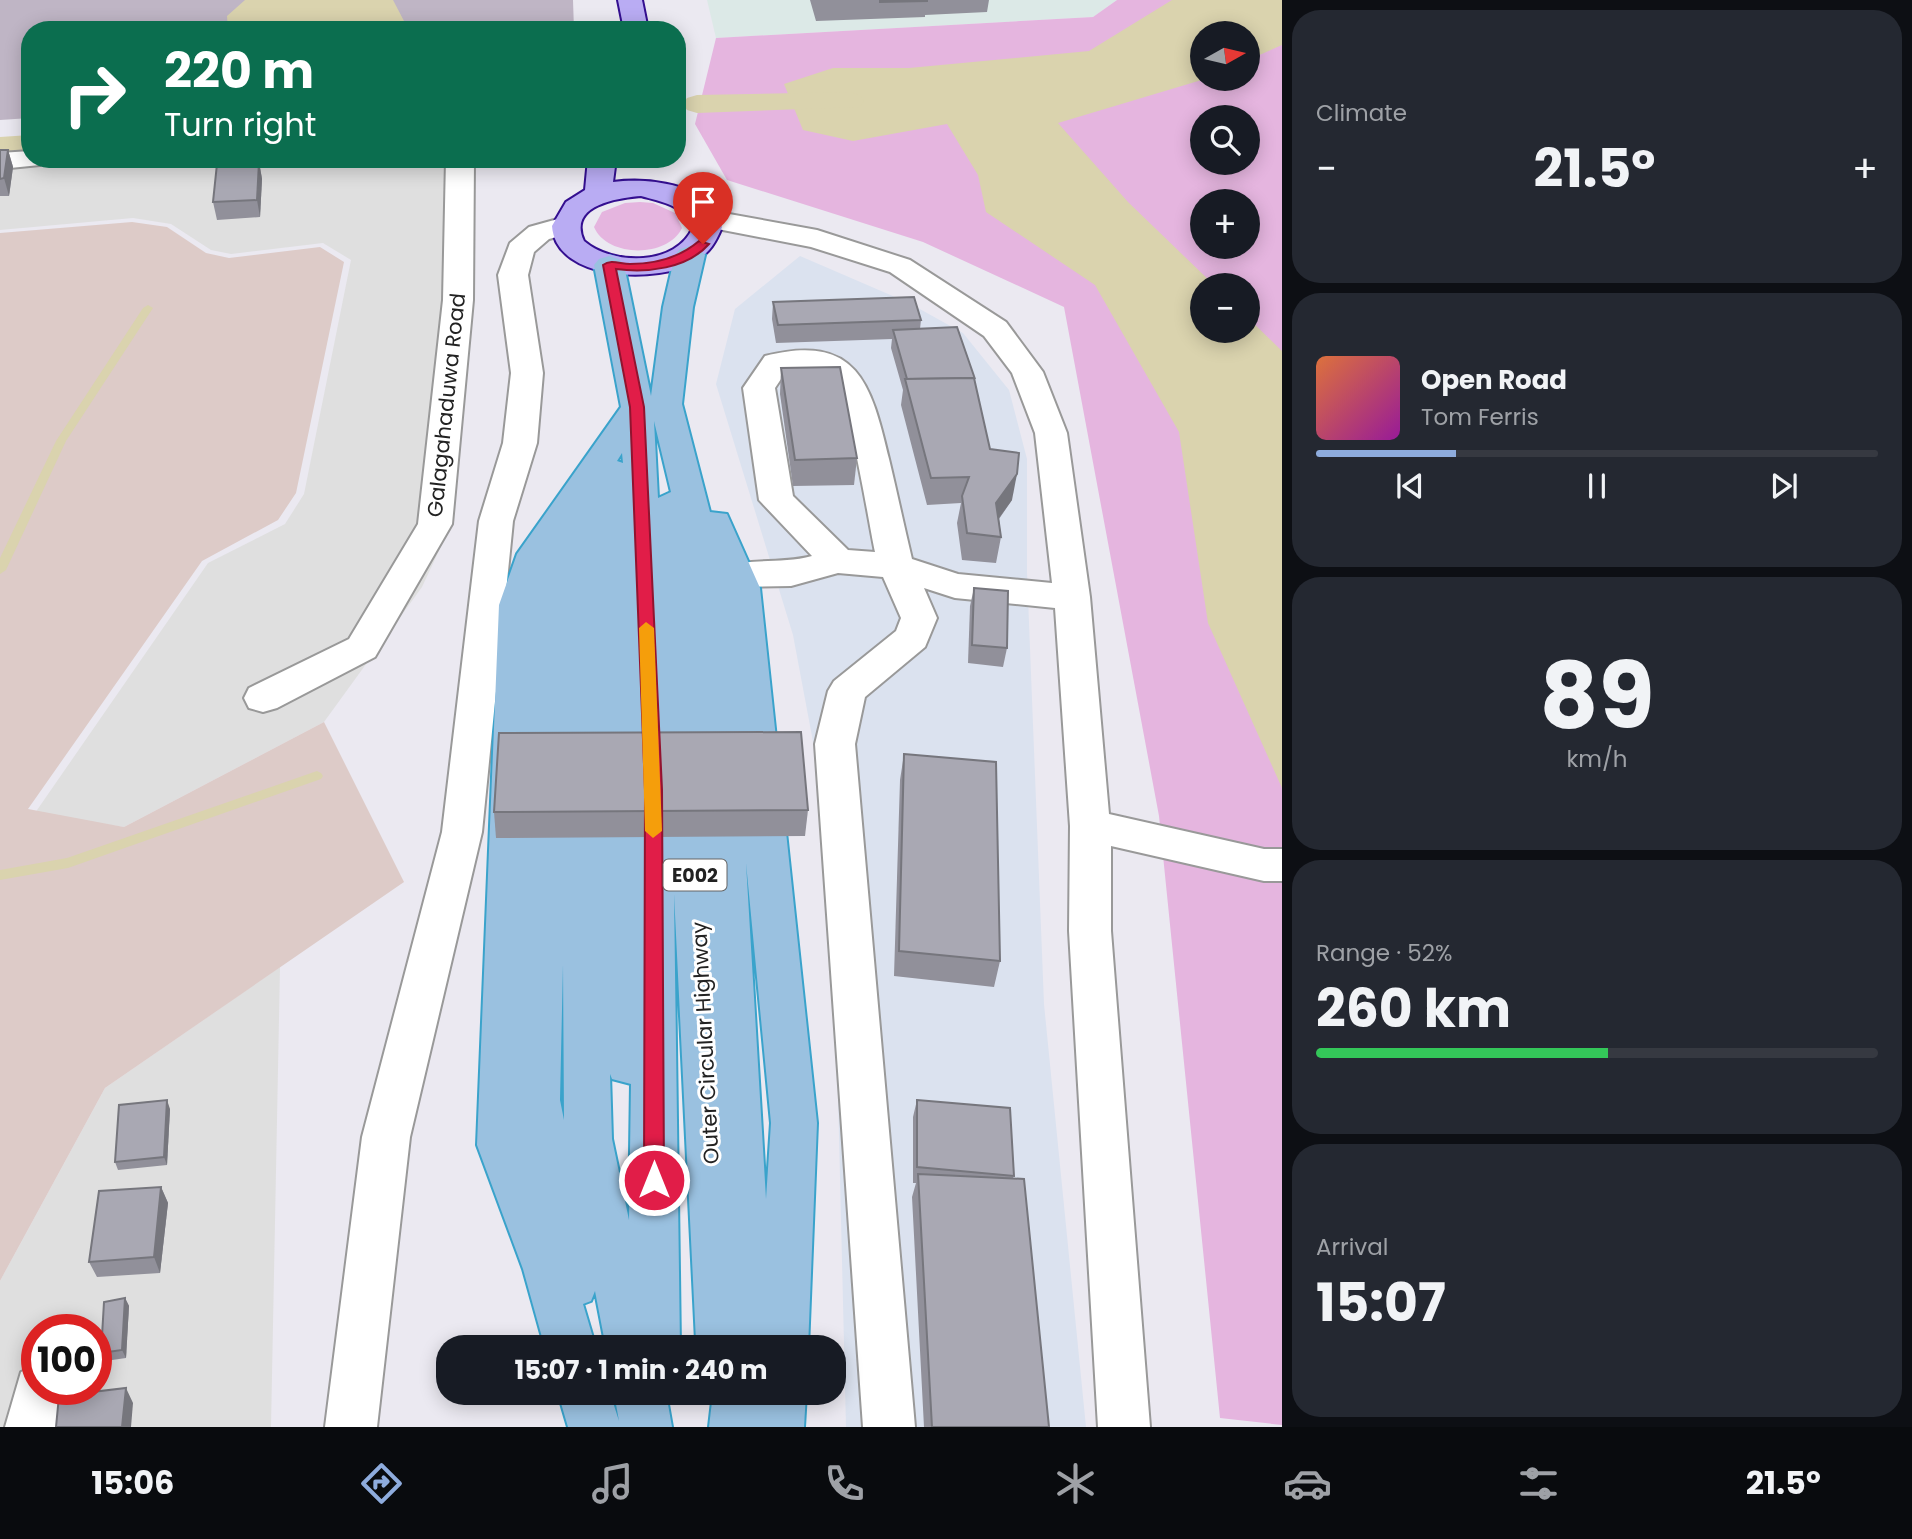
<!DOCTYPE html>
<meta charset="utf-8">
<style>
body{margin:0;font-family:Poppins,sans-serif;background:#242831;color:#f1f3f6;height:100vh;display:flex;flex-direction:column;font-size:26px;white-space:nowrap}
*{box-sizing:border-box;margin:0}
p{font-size:23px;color:#9ea1a6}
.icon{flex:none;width:38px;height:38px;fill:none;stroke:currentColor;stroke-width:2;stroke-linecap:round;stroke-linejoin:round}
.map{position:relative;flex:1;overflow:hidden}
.details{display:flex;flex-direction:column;gap:10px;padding:10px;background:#0d0f14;width:630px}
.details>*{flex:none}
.banner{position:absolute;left:21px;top:21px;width:665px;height:147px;border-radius:28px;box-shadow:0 4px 18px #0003;background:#0b6e4f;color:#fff;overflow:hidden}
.needle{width:46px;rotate:82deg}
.fabs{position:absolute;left:1190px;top:21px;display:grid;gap:14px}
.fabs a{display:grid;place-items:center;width:70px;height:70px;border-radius:50%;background:#171b24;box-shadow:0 4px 18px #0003;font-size:35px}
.speed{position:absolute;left:21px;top:1314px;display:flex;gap:14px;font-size:35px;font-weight:700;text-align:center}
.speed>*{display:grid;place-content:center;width:91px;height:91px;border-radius:50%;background:#171b24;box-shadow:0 4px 18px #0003;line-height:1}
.speed .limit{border:10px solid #d22;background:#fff;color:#111}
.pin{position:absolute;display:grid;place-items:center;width:60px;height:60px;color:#fff;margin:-72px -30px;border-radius:50% 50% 50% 0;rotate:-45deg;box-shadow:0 0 7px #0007}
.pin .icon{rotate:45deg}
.me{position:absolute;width:77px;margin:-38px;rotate:0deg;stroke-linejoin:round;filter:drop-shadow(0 0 5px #0008)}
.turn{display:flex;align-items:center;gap:24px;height:147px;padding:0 28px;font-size:32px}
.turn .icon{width:91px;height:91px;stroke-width:2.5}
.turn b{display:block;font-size:49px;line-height:60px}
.big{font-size:52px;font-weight:700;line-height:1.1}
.details .widget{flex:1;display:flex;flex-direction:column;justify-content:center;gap:10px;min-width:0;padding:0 24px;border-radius:28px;background:#242831}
.details .dial{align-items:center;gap:0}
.dial b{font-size:91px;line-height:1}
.song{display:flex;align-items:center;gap:21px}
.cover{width:84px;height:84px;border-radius:10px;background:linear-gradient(135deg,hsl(20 70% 55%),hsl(300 70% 35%))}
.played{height:7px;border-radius:4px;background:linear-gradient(90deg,#8eacdd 25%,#363941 25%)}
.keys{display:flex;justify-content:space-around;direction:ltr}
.heat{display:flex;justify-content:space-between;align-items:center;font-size:38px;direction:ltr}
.charge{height:10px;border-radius:5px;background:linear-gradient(90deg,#34c759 52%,#363941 0)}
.trip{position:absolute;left:436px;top:1335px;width:410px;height:70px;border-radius:28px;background:#171b24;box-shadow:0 4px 18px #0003;font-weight:700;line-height:70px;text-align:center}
.tab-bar{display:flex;height:112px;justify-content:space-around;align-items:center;background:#090b0e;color:#9ea1a6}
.tab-bar .icon{width:49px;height:49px}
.tab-bar .current{color:#8eacdd}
.tab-bar b{font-size:32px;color:#f1f3f6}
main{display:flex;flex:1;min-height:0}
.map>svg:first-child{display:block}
.residential{fill:#dfdfdf;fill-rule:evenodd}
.commercial{fill:#dbe2ef}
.industrial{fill:#dce9e7}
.construction{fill:#bfb5c5}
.grass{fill:#e5b5df;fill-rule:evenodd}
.wetland{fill:#ddcbc8}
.water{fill:#dad3ae}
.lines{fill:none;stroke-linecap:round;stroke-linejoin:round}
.stream{fill:#dad3ae;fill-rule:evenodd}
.canal{fill:#dad3ae;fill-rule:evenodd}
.minor-casing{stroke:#999;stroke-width:4}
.major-casing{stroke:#340f90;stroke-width:4}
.highway-casing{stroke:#3aa3cb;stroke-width:4}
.minor{fill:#fff;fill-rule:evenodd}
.major{fill:#b9acf3;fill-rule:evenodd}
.highway{fill:#9ac1e0;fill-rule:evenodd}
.wall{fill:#91909a}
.shaded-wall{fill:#76767d}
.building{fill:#a9a8b3;stroke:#76767d;stroke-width:2}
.route{fill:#e11d48;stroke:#92132f;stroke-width:2}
.slow{fill:#f59e0b}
.labels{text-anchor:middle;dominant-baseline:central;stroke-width:6;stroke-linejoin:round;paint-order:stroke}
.shield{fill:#fff;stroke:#646464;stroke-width:2}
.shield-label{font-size:19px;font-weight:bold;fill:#222}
.street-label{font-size:21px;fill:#222;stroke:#fff}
</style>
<main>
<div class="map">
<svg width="1282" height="1427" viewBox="0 0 1282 1427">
<rect width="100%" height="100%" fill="#ebe9f1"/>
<g class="residential">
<polygon points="0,154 30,159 473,159 451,525 422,587 324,722 124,827 35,813 208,563 285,524 304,494 351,260 323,243 231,254 211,250 171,224 133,218 0,230"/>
<path d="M280 967 271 1427H0V1281L105 1088ZM37 1330H96V1390H37Z"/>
</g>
<polygon class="commercial" points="800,256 909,303 963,333 1009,390 1027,459 1027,572 1044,1004 1086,1427 846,1427 837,1053 820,779 793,635 716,384 735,309"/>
<polygon class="industrial" points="707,0 1117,0 1093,17 716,38"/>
<polygon class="construction" points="0,0 573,0 574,30 30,30 30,118 0,120"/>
<g class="grass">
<path d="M1117 0H1282V1425L1220 1418 1159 816 1064 307 923 242 727 180 695 124 716 38 1093 17ZM1202 33H1248V79H1202ZM1202 117H1248V163H1202ZM1202 201H1248V247H1202ZM1202 285H1248V331H1202Z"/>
<path d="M640 202 653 203 675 213 682 228C668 258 607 258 594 227L602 212 625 203Z"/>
</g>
<polygon class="wetland" points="132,222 167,227 206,253 229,258 320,247 344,262 296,493 278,520 202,561 28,809 124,827 324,722 404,882 105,1088 0,1281 0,233"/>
<g class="water">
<polygon points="245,0 393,0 404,21 393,24 353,22 351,30 228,30 227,16"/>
<polygon points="1172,0 1282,0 1282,45 1248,60 1248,33 1202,33 1202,79 1205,79 1058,123 1128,202 1214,285 1202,285 1202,331 1248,331 1248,318 1282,351 1282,788 1208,623 1179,432 1095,285 986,212 978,175 947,124 853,141 803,130 784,84 833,68 909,68 1089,51"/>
</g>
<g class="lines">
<g class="stream">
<polygon points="148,305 153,308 66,441 6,570 0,574 0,558 56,441 143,308"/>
<polygon points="317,771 321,773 323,776 321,779 68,868 0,880 0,870 67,858"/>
</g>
<g class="canal">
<polygon points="850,92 860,95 864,101 860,107 697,113 687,110 683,104 687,98 697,95"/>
<polygon points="30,135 30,153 0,155 0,137"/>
</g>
<g class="minor-casing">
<g id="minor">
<polygon points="30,151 30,159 43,159 40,165 0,169 0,153"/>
<polygon points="446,159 474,159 473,300 452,524 375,657 277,708 263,712 249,708 244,698 249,688 349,639 418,524 443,300"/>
<path d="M707 210 817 230 910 260 1006 322 1043 372 1067 433 1090 597 1109 814 1264 849H1282V881H1264L1111 846V931L1150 1427H1098L1069 931 1070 826 1055 608 955 598 924 588 937 618 925 647 865 697 855 744 915 1427H863L815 744 828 691 834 681 896 631 901 618 883 577 838 573 791 586 737 587 724 584 719 575 724 566C753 558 783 564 812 556L759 500 743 388 765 356C857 333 871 383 889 459 897 492 904 526 912 559L958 574 1052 583 1035 433 1012 373 984 336 890 272 811 247 697 225 693 219 697 213ZM801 368C814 371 826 374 834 385 851 405 868 520 875 552L848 550 793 496 775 388 787 370Z"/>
<polygon points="565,217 575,220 579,226 575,232 549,239 534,252 528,275 543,373 537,443 513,521 482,832 410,1137 377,1427 325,1427 362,1137 442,832 479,521 503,443 511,373 498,275 510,243 529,227"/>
<polygon points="37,1365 37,1390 65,1390 57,1427 5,1427 21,1372"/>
</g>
</g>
<g class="major-casing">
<g id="major">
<polygon points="618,0 642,0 648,30 624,30"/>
<path d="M588 159H616L613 182C643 178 691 182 712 207 717 212 719 220 722 227 716 242 710 252 696 261 660 284 556 282 552 226L566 202 585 190ZM641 196C662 202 684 205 693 227 677 266 613 266 584 241 567 205 618 198 641 196Z"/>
</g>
</g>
<g class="highway-casing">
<g id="highway">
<path d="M690 246 700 249 705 255 693 307 682 404 710 512 727 514 760 588 817 1123 808 1348H699L696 1341 674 894 680 1348H606L595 1291 591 1301 583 1304 596 1348H545L523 1269 477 1145 499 605 517 554 621 407 594 265 599 259 609 256 619 259 624 265 651 396 663 307 675 255 680 249ZM654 421 671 492 658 498ZM622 453 623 463 617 461ZM746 863 771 1123 766 1199ZM563 965 564 1120 560 1100ZM610 1074 612 1079 631 1084 629 1220 612 1139Z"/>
<polygon points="558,1393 610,1393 619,1421 614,1393 666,1393 672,1427 568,1427"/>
<polygon points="713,1393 806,1393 804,1427 709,1427"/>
</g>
</g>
<use href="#minor" class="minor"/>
<use href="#major" class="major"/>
<use href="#highway" class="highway"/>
</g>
<g class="wall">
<polygon points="810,0 989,0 987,12 925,15 925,17 816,21"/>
<polygon points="0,150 8,150 13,167 9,196 0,196"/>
<polygon points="259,162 262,179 260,217 217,220 213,202"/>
<polygon points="773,302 921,320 920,329 975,379 975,382 990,449 1012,500 999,519 1001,537 996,563 962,560 957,523 961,503 927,505 901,405 903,390 891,348 892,339 776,343 772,319"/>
<polygon points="781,368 857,458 854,485 793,486 780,394"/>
<polygon points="974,588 1007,648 1003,667 968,663 970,606"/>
<polygon points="904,754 1000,961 994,987 894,976 900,780"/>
<polygon points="808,810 805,836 496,838 494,812"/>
<polygon points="917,1100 1014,1176 1013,1178 1049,1427 924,1427 912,1197 916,1183 913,1183 913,1117"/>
<polygon points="170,1109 167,1165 118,1170 115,1162"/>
<polygon points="161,1187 168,1203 160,1273 97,1277 89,1262"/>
<polygon points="125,1298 129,1306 126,1358 105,1361 101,1353"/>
</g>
<g class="shaded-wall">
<polygon points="8,150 13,167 9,196 4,178"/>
<polygon points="259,162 262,179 260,217 257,200"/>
<polygon points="1017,474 1012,500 991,529 996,503"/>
<polygon points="167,1100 170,1109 167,1165 164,1157"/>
<polygon points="161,1187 168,1203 160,1273 154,1257"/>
<polygon points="125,1298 129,1306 126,1358 122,1350"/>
<polygon points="126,1388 133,1403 131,1427 122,1427"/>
</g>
<g class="building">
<polygon points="880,0 927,0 927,1 880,2"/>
<polygon points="0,150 8,150 4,178 0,179"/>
<polygon points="259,162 257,200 213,202 217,164"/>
<polygon points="914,297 921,320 778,325 773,302"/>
<polygon points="957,327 975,379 974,378 907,379 893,330"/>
<polygon points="840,367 857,458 795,460 781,368"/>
<polygon points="974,378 990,449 1019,453 1017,474 996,503 1001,537 967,533 962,496 969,477 931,478 905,379"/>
<polygon points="974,588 1008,591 1007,648 972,645"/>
<polygon points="801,732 808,810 494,812 499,733"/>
<polygon points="904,754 996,762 1000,961 899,951"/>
<polygon points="167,1100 164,1157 115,1162 119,1105"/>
<polygon points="917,1100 1010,1108 1014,1176 917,1167"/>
<polygon points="918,1174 1024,1179 1049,1427 932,1427"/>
<polygon points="161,1187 154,1257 89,1262 99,1191"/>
<polygon points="125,1298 122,1350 101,1353 104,1302"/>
<polygon points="126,1388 122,1427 56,1427 59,1396"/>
</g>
<path class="route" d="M699 241 709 244C687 269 647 273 616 269L644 407 662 790 664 1180 661 1187 654 1189 647 1187 644 1180 645 790 630 407 603 265C611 259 620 264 630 264 656 264 679 258 699 241Z"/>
<polygon class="slow" points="646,622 654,628 662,831 653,838 645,831 639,628"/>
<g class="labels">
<rect class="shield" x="663.5" y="859.5" width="63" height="31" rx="5"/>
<g class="shield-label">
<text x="695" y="875">E002</text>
</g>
<g class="street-label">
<text transform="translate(446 405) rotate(-84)">Galagahaduwa Road</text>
<text transform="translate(705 1043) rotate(-93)">Outer Circular Highway</text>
</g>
</g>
</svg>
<div class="fabs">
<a><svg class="needle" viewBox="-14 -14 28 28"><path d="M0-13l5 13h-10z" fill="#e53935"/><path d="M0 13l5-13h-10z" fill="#9ea1a6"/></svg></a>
<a><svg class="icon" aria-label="search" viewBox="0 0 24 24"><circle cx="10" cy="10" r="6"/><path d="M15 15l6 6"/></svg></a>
<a>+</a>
<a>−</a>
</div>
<div class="speed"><div class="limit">100</div></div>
<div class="pin" style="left:703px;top:244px;background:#d93025"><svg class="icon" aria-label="arrive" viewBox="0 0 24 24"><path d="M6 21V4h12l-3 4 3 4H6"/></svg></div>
<svg class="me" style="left:654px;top:1180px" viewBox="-20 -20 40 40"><circle r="17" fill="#e11d48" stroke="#fff" stroke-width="3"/><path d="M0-11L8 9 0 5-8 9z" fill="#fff"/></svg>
<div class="trip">15:07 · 1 min · 240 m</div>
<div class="banner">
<div class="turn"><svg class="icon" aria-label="right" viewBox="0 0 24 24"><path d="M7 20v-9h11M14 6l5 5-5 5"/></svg><div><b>220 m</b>Turn right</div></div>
</div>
</div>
<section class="details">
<div class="widget"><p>Climate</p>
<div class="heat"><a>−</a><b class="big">21.5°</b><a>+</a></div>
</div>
<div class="widget">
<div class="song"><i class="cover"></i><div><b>Open Road</b><p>Tom Ferris</p></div></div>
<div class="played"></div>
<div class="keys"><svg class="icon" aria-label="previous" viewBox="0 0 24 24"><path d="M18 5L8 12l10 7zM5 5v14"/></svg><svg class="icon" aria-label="pause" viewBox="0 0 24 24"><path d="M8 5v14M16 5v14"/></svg><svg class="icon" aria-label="next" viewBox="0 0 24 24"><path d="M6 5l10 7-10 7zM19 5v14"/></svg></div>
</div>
<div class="widget dial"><b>89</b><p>km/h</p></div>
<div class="widget"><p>Range · 52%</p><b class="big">260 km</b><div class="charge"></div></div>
<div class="widget"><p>Arrival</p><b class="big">15:07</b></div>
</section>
</main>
<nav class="tab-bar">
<b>15:06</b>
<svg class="icon current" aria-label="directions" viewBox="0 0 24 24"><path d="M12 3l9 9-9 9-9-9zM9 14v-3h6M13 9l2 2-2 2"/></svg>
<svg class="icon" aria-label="music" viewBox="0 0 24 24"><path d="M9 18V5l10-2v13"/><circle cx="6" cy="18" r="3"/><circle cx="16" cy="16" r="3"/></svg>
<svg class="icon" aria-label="phone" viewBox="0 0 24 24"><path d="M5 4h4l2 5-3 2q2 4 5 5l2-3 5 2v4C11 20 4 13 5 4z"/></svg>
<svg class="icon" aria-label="climate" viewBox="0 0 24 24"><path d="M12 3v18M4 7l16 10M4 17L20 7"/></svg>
<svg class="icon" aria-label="car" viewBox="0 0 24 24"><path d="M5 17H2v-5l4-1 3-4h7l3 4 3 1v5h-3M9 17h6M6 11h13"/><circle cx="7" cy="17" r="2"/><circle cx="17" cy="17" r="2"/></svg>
<svg class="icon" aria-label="filters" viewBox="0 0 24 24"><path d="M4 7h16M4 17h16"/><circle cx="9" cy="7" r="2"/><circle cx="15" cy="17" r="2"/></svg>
<b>21.5°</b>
</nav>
